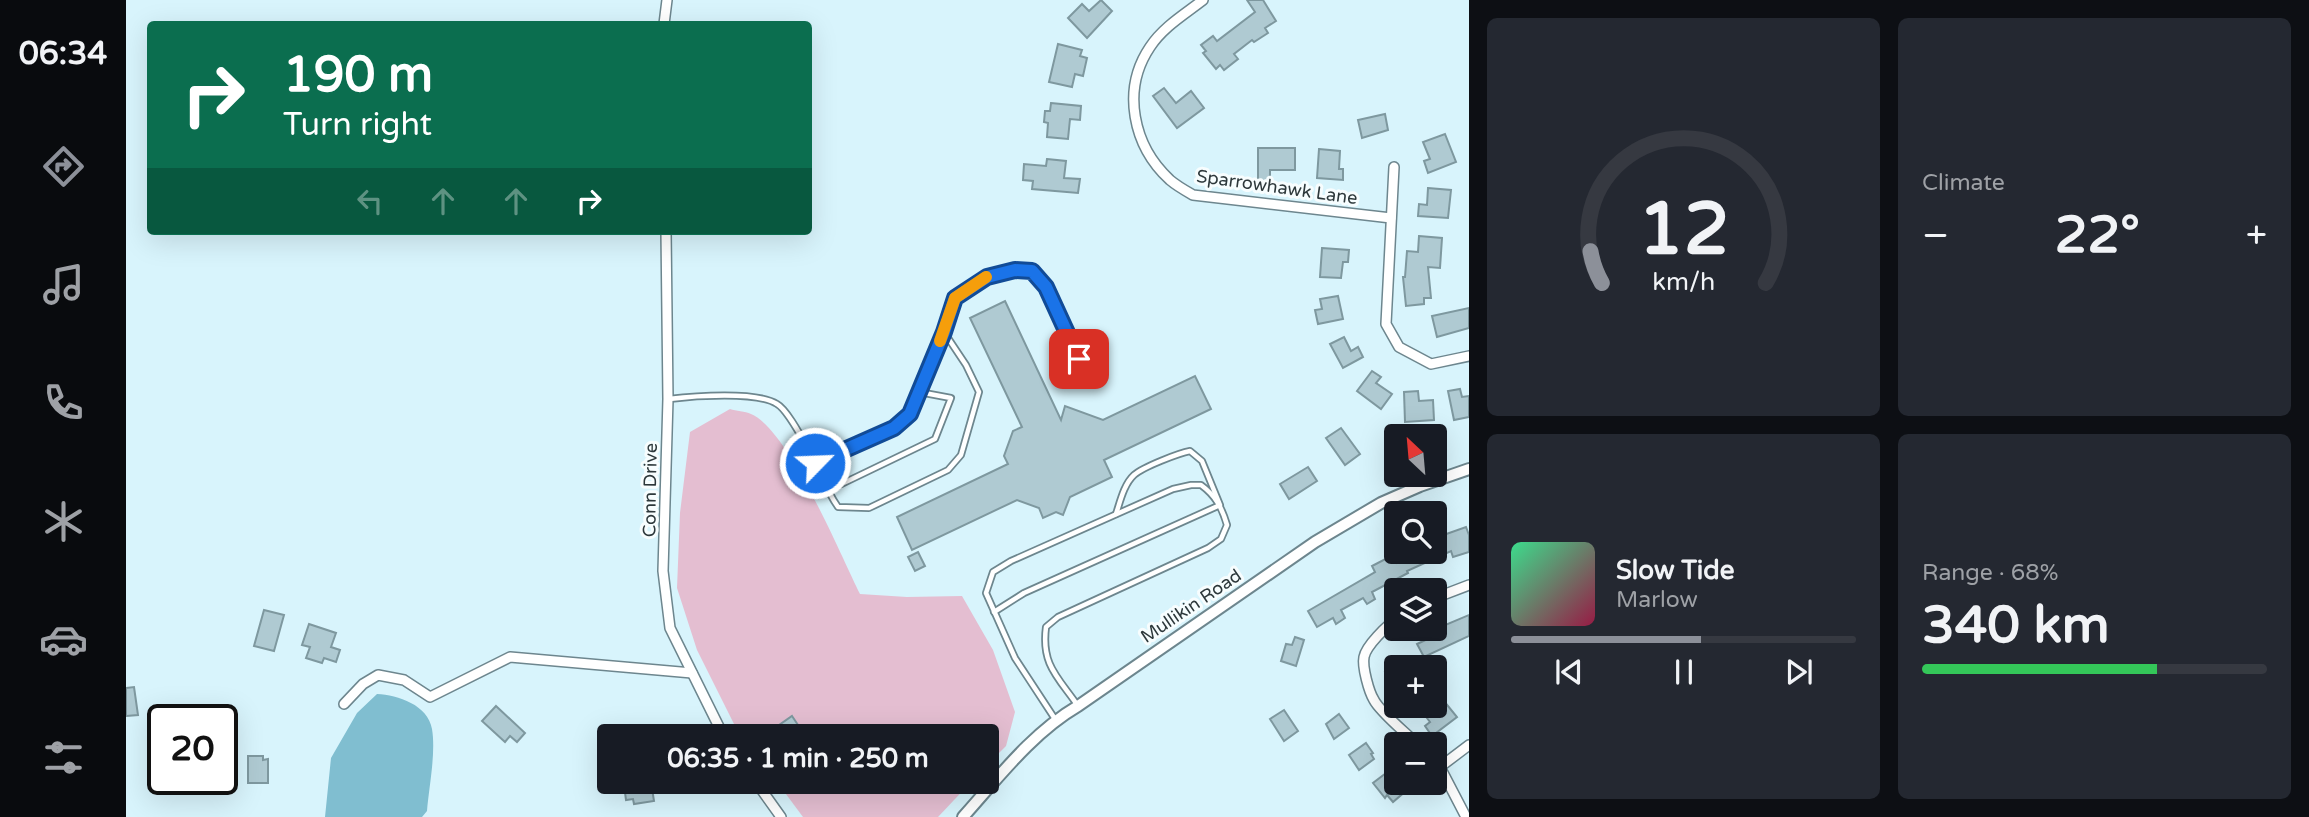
<!DOCTYPE html>
<meta charset="utf-8">
<style>
body{margin:0;font-family:"Varela Round",sans-serif;background:#242831;color:#f1f3f6;height:100vh;display:flex;flex-direction:column;font-size:26px;white-space:nowrap}
*{box-sizing:border-box;margin:0}
p{font-size:23px;color:#9ea1a6}
.icon{flex:none;width:38px;height:38px;fill:none;stroke:currentColor;stroke-width:2;stroke-linecap:round;stroke-linejoin:round}
.map{position:relative;flex:1;overflow:hidden}
.details{display:flex;flex-direction:column;gap:18px;padding:18px;background:#0d0f14;width:840px}
.details>*{flex:none}
.top-card{position:absolute;left:21px;top:21px;width:665px;height:214px;border-radius:7px;box-shadow:0 7px 28px #0002;background:#0b6e4f;color:#fff;overflow:hidden}
.needle{width:46px;rotate:334deg}
.fabs{position:absolute;left:1258px;top:424px;display:grid;gap:14px}
.fabs a{display:grid;place-items:center;width:63px;height:63px;border-radius:7px;background:#171b24;box-shadow:0 7px 28px #0002;font-size:35px}
.speed{position:absolute;left:21px;top:704px;display:flex;gap:14px;font-size:35px;font-weight:700;text-align:center}
.speed>*{display:grid;place-content:center;width:91px;height:91px;border-radius:50%;background:#171b24;box-shadow:0 7px 28px #0002;line-height:1}
.speed .limit{border:4px solid #111;border-radius:10px;background:#fff;color:#111}
.pin{position:absolute;display:grid;place-items:center;width:60px;height:60px;color:#fff;margin:-30px;border-radius:14px;box-shadow:0 4px 10px #0006}
.me{position:absolute;width:77px;margin:-38px;rotate:66deg;stroke-linejoin:round;filter:drop-shadow(0 0 5px #0008)}
.turn{display:flex;align-items:center;gap:24px;height:147px;padding:0 21px;font-size:32px}
.turn .icon{width:91px;height:91px;stroke-width:2.5}
.turn b{display:block;font-size:49px;line-height:60px}
.lanes{display:flex;align-items:center;height:66px;padding:0 21px;background:#0003;justify-content:center;gap:35px;direction:ltr}
.lanes .off{opacity:.35}
.big{font-size:52px;font-weight:700;line-height:1.1}
.details .tile{flex:1;display:flex;flex-direction:column;justify-content:center;gap:10px;min-width:0;padding:0 24px;border-radius:10px;background:#242831}
.details .dial{align-items:center;gap:0}
.dial svg{height:182px;overflow:visible;fill:none;stroke:#363941;stroke-width:7;stroke-linecap:round;text-anchor:middle}
.dial text{fill:#f1f3f6;stroke:none}
.song{display:flex;align-items:center;gap:21px}
.cover{width:84px;height:84px;border-radius:10px;background:linear-gradient(135deg,hsl(150 70% 55%),hsl(340 70% 35%))}
.played{height:7px;border-radius:4px;background:linear-gradient(90deg,#8c9099 55%,#363941 55%)}
.keys{display:flex;justify-content:space-around;direction:ltr}
.heat{display:flex;justify-content:space-between;align-items:center;font-size:38px;direction:ltr}
.charge{height:10px;border-radius:5px;background:linear-gradient(90deg,#34c759 68%,#363941 0)}
.details .tiles{flex:1;display:grid;gap:18px;grid-template-columns:repeat(2,1fr)}
.trip{position:absolute;left:471px;top:724px;width:402px;height:70px;border-radius:7px;background:#171b24;box-shadow:0 7px 28px #0002;font-weight:700;line-height:70px;text-align:center}
main{display:flex;flex:1;min-height:0}
.menu{display:flex;flex-direction:column;width:126px;justify-content:space-around;align-items:center;background:#090b0e;color:#9ea1a6}
.menu .icon{width:49px;height:49px}
.menu .on{color:#8c9099}
.menu b{font-size:32px;color:#f1f3f6}
.map>svg:first-child{display:block}
.green{fill:#e4bed1}
.water{fill:#80bed0}
.building{fill:#afcad2;stroke:#7e989f;stroke-width:2}
.lines{fill:none;stroke-linecap:round;stroke-linejoin:round}
.service-casing{stroke:#6d868e;stroke-width:8}
.minor-casing{stroke:#6d868e;stroke-width:12}
.tertiary-casing{stroke:#6d868e;stroke-width:14}
.service{stroke:#fff;stroke-width:4.5}
.minor{stroke:#fff;stroke-width:9}
.tertiary{stroke:#fff;stroke-width:10}
.route-casing{stroke:#114b97;stroke-width:18}
.route{stroke:#1a73e8;stroke-width:12}
.slow{stroke:#f59e0b;stroke-width:12}
.labels{text-anchor:middle;dominant-baseline:central;stroke-width:6;stroke-linejoin:round;paint-order:stroke}
.street-label{font-size:18px;fill:#2d383b;stroke:#f7fdfe}
</style>
<main>
<nav class="menu">
<b>06:34</b>
<svg class="icon on" aria-label="directions" viewBox="0 0 24 24"><path d="M12 3l9 9-9 9-9-9zM9 14v-3h6M13 9l2 2-2 2"/></svg>
<svg class="icon" aria-label="music" viewBox="0 0 24 24"><path d="M9 18V5l10-2v13"/><circle cx="6" cy="18" r="3"/><circle cx="16" cy="16" r="3"/></svg>
<svg class="icon" aria-label="phone" viewBox="0 0 24 24"><path d="M5 4h4l2 5-3 2q2 4 5 5l2-3 5 2v4C11 20 4 13 5 4z"/></svg>
<svg class="icon" aria-label="climate" viewBox="0 0 24 24"><path d="M12 3v18M4 7l16 10M4 17L20 7"/></svg>
<svg class="icon" aria-label="car" viewBox="0 0 24 24"><path d="M5 17H2v-5l4-1 3-4h7l3 4 3 1v5h-3M9 17h6M6 11h13"/><circle cx="7" cy="17" r="2"/><circle cx="17" cy="17" r="2"/></svg>
<svg class="icon" aria-label="filters" viewBox="0 0 24 24"><path d="M4 7h16M4 17h16"/><circle cx="9" cy="7" r="2"/><circle cx="15" cy="17" r="2"/></svg>
</nav>
<div class="map">
<svg width="1343" height="817" viewBox="0 0 1343 817">
<rect width="100%" height="100%" fill="#d8f4fc"/>
<g class="green">
<path d="M604 409C610 411 619 411 625 414 663 430 714 554 734 594L781 597 836 596 867 650 889 712 880 746 861 765V737H616L611 730 571 650 551 588 554 513 564 432Z"/>
<polygon points="651,782 845,782 812,817 677,817"/>
</g>
<path class="water" d="M251 694C272 695 302 705 306 729 310 753 303 787 301 811L296 817H199L205 758 231 713Z"/>
<g class="building">
<polygon points="975,0 986,11 961,38 942,18 956,4 963,11"/>
<polygon points="1121,0 1137,0 1150,21 1139,28 1142,33 1128,42 1126,40 1108,54 1112,59 1098,70 1094,65 1090,69 1077,53 1080,51 1075,45 1087,36 1091,41 1129,12"/>
<polygon points="932,44 956,50 954,56 961,58 957,76 949,74 946,87 923,82"/>
<polygon points="1038,88 1050,103 1065,91 1078,108 1051,128 1027,96"/>
<polygon points="925,103 955,106 954,120 944,119 942,139 921,137 922,123 918,122 919,111 924,111"/>
<polygon points="1259,114 1262,130 1236,138 1232,120"/>
<polygon points="1319,134 1330,162 1302,173 1298,161 1304,159 1297,142"/>
<polygon points="1132,148 1169,148 1169,170 1144,170 1144,182 1132,182"/>
<polygon points="1193,149 1214,151 1213,169 1217,169 1217,180 1191,178"/>
<polygon points="921,159 940,161 938,178 954,179 952,193 906,189 907,181 897,180 898,164 920,166"/>
<polygon points="1302,188 1325,190 1322,218 1292,216 1293,204 1301,205"/>
<polygon points="1293,236 1316,238 1314,268 1302,267 1305,298 1298,298 1298,304 1280,306 1277,277 1279,277 1281,251 1292,252"/>
<polygon points="1196,248 1223,250 1222,262 1217,262 1215,278 1194,277"/>
<polygon points="1212,296 1217,319 1192,324 1189,310 1196,309 1194,299"/>
<polygon points="879,301 935,420 939,406 977,420 1069,376 1085,409 978,460 986,477 944,497 937,515 930,512 917,518 913,508 891,500 786,550 771,517 882,464 878,456 887,431 896,427 844,318"/>
<polygon points="1343,308 1343,328 1311,337 1306,316"/>
<polygon points="1218,337 1225,351 1232,347 1237,357 1217,368 1204,344"/>
<polygon points="1246,371 1255,377 1250,383 1266,394 1255,409 1231,391"/>
<polygon points="1334,389 1336,397 1343,396 1343,417 1328,420 1322,391"/>
<polygon points="1292,391 1293,401 1307,400 1308,420 1279,422 1278,392"/>
<polygon points="1215,428 1234,454 1219,465 1200,438"/>
<polygon points="1182,467 1191,481 1163,499 1154,484"/>
<polygon points="1340,527 1343,535 1343,552 1327,557 1325,551 1281,571 1282,573 1246,592 1249,599 1241,604 1237,598 1215,610 1219,618 1210,624 1207,618 1191,627 1182,611 1249,572 1246,566 1267,555 1271,563 1288,554 1287,551 1309,551 1309,538"/>
<polygon points="792,552 799,566 789,571 782,557"/>
<polygon points="138,610 158,615 148,651 128,646"/>
<polygon points="1343,615 1343,636 1298,657 1291,644 1308,636 1305,631"/>
<polygon points="183,624 210,633 205,647 214,650 210,662 198,658 196,663 180,658 184,647 176,645"/>
<polygon points="1169,637 1178,640 1170,666 1155,661 1160,644 1166,645"/>
<polygon points="1270,667 1270,698 1259,672"/>
<polygon points="8,687 12,715 0,716 0,688"/>
<polygon points="1309,690 1331,717 1306,736 1299,726 1304,722 1294,709 1299,705 1309,705"/>
<polygon points="370,706 399,733 391,742 384,736 379,742 356,721"/>
<polygon points="1158,710 1172,731 1158,741 1144,719"/>
<polygon points="1213,714 1223,728 1208,739 1200,724"/>
<polygon points="666,716 680,737 636,737"/>
<polygon points="1240,743 1247,753 1245,754 1248,759 1233,770 1223,755"/>
<polygon points="122,756 137,756 137,760 142,759 142,783 122,783"/>
<polygon points="1260,773 1268,782 1275,782 1281,790 1267,802 1261,795 1259,798 1247,783"/>
<polygon points="506,782 525,782 528,801 508,804 507,799 500,800 498,785"/>
</g>
<g class="lines">
<g class="service-casing">
<g id="service">
<path d="M543 399C567 396 631 391 651 404 662 410 678 442 685 454 694 472 700 490 712 507L743 508 822 470 835 455 853 392 840 365 818 332"/>
<polyline points="689,463 768,428 784,414 818,332 829,297 861,277 889,269 907,271 920,287 963,383"/>
<polyline points="701,491 809,439 825,398 793,392"/>
<path d="M868 612 898 593 1094 505 1076 461 1064 451C1053 453 1017 467 1008 475 998 484 994 502 990 514"/>
<path d="M929 719 889 658 860 593 867 572 885 561 1047 489 1065 485H1075C1090 496 1096 508 1101 525L1095 539 1082 548 932 617 920 627C915 665 932 677 952 706"/>
</g>
</g>
<g class="minor-casing">
<g id="minor">
<path d="M1077 0C1059 14 1037 27 1024 47 995 90 1007 146 1044 180 1051 186 1060 191 1067 195L1265 218"/>
<polyline points="538,24 541,0"/>
<polyline points="1268,167 1260,324 1273,347 1305,364 1343,356"/>
<polyline points="540,231 542,399 537,571 544,628 598,737"/>
<polyline points="1309,598 1343,585"/>
<path d="M1270 620C1261 625 1240 646 1238 657 1236 667 1243 692 1248 700 1254 712 1280 733 1291 744"/>
<polyline points="218,704 237,684 252,675 278,680 304,697 384,657 566,673"/>
<polyline points="1309,761 1314,767 1340,817"/>
<polyline points="1314,767 1343,745"/>
<polyline points="630,782 655,817"/>
</g>
</g>
<g class="tertiary-casing">
<path id="tertiary" d="M837 817C872 778 906 733 952 706L1189 542 1255 503 1294 486 1343 469"/>
</g>
<use href="#service" class="service"/>
<use href="#minor" class="minor"/>
<use href="#tertiary" class="tertiary"/>
</g>
<g class="lines">
<g class="route-casing">
<polyline id="route" points="689,463 768,428 784,414 818,332 829,298 861,277 889,270 906,271 920,287 953,359"/>
</g>
<use href="#route" class="route"/>
<polyline class="slow" points="814,341 829,298 860,277"/>
</g>
<g class="labels">
<g class="street-label">
<text transform="translate(1151 187) rotate(8)">Sparrowhawk Lane</text>
<text transform="translate(524 490) rotate(-89)">Conn Drive</text>
<text transform="translate(1065 606) rotate(-34)">Mullikin Road</text>
</g>
</g>
</svg>
<div class="fabs">
<a><svg class="needle" viewBox="-14 -14 28 28"><path d="M0-13l5 13h-10z" fill="#e53935"/><path d="M0 13l5-13h-10z" fill="#9ea1a6"/></svg></a>
<a><svg class="icon" aria-label="search" viewBox="0 0 24 24"><circle cx="10" cy="10" r="6"/><path d="M15 15l6 6"/></svg></a>
<a><svg class="icon" aria-label="layers" viewBox="0 0 24 24"><path d="M12 4l9 5-9 5-9-5zM3 14l9 5 9-5"/></svg></a>
<a>+</a>
<a>−</a>
</div>
<div class="speed"><div class="limit">20</div></div>
<div class="pin" style="left:953px;top:359px;background:#d93025"><svg class="icon" aria-label="arrive" viewBox="0 0 24 24"><path d="M6 21V4h12l-3 4 3 4H6"/></svg></div>
<svg class="me" style="left:689px;top:463px" viewBox="-20 -20 40 40"><circle r="17" fill="#1a73e8" stroke="#fff" stroke-width="3"/><path d="M0-11L8 9 0 5-8 9z" fill="#fff"/></svg>
<div class="trip">06:35 · 1 min · 250 m</div>
<div class="top-card">
<div class="turn"><svg class="icon" aria-label="right" viewBox="0 0 24 24"><path d="M7 20v-9h11M14 6l5 5-5 5"/></svg><div><b>190 m</b>Turn right</div></div>
<div class="lanes"><svg class="icon off" aria-label="left" viewBox="0 0 24 24"><path d="M17 20v-9H6M10 6l-5 5 5 5"/></svg><svg class="icon off" aria-label="ahead" viewBox="0 0 24 24"><path d="M12 20V5M6 11l6-6 6 6"/></svg><svg class="icon off" aria-label="ahead" viewBox="0 0 24 24"><path d="M12 20V5M6 11l6-6 6 6"/></svg><svg class="icon" aria-label="right" viewBox="0 0 24 24"><path d="M7 20v-9h11M14 6l5 5-5 5"/></svg></div>
</div>
</div>
<section class="details">
<div class="tiles">
<div class="tile dial"><svg viewBox="0 0 100 80">
<path d="M14 69A42 42 0 1 1 86 69"/>
<path d="M14 69A42 42 0 0 1 9 55" stroke="#8c9099"/>
<text x="50" y="56" font-size="32" font-weight="700">12</text>
<text x="50" y="72" font-size="11">km/h</text>
</svg></div>
<div class="tile"><p>Climate</p>
<div class="heat"><a>−</a><b class="big">22°</b><a>+</a></div>
</div>
<div class="tile">
<div class="song"><i class="cover"></i><div><b>Slow Tide</b><p>Marlow</p></div></div>
<div class="played"></div>
<div class="keys"><svg class="icon" aria-label="previous" viewBox="0 0 24 24"><path d="M18 5L8 12l10 7zM5 5v14"/></svg><svg class="icon" aria-label="pause" viewBox="0 0 24 24"><path d="M8 5v14M16 5v14"/></svg><svg class="icon" aria-label="next" viewBox="0 0 24 24"><path d="M6 5l10 7-10 7zM19 5v14"/></svg></div>
</div>
<div class="tile"><p>Range · 68%</p><b class="big">340 km</b><div class="charge"></div></div>
</div>
</section>
</main>
